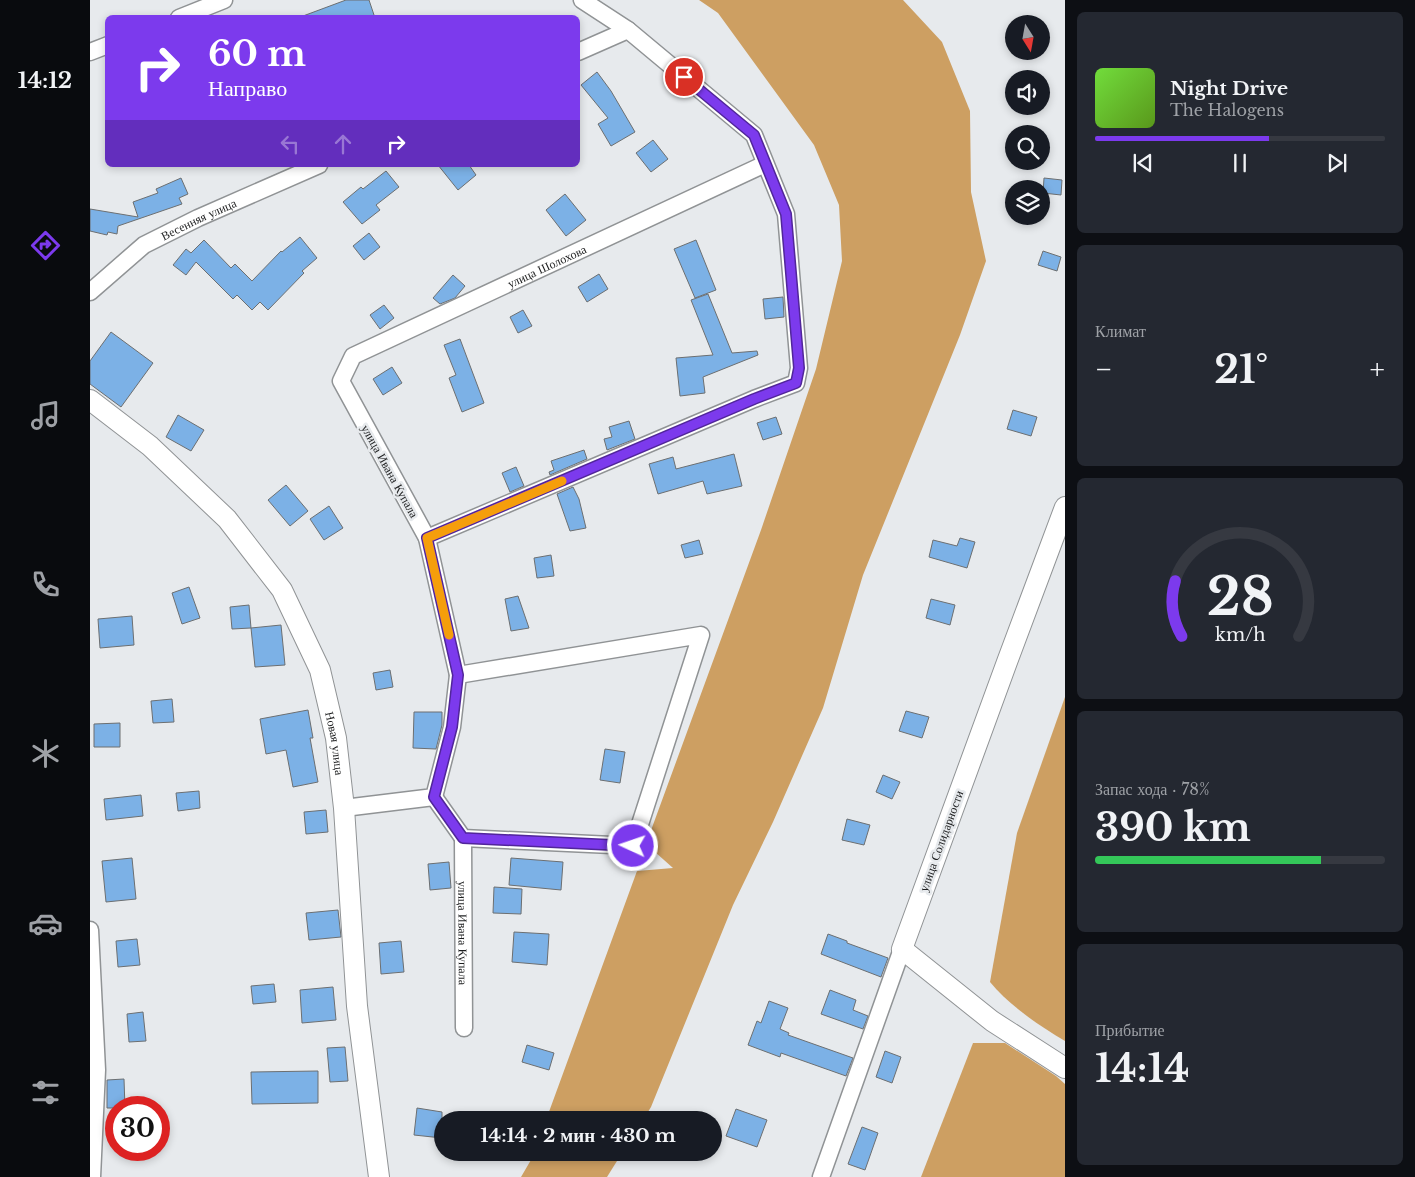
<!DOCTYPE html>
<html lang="ru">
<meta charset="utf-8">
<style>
body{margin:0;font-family:"Libre Baskerville",serif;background:#242831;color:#f1f3f6;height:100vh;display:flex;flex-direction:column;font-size:19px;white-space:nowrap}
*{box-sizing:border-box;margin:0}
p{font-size:16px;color:#9ea1a6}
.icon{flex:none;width:28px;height:28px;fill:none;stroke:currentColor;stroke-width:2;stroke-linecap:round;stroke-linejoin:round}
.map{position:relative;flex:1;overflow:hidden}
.sheet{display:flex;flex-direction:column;gap:12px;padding:12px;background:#0d0f14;width:350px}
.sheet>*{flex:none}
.top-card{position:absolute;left:15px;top:15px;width:475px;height:152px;border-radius:8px;box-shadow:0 2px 8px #0003;background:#7c3aed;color:#fff;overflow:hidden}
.needle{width:32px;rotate:169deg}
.fabs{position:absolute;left:915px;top:15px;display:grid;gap:10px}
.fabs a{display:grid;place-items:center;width:45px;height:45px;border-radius:50%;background:#171b24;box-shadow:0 2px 8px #0003;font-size:25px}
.speed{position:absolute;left:15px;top:1096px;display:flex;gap:10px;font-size:25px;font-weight:700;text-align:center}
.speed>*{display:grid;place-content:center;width:65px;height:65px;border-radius:50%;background:#171b24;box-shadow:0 2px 8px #0003;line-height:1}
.speed .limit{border:8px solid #d22;background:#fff;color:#111}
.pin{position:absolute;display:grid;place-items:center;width:42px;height:42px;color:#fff;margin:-21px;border:2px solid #fff;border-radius:50%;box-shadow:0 1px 5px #0007}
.me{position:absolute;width:55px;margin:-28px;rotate:273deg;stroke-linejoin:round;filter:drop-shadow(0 0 4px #0008)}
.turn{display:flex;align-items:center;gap:18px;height:105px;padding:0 20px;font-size:22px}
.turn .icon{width:65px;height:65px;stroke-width:2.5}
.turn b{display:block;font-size:35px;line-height:42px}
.lanes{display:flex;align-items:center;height:48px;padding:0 20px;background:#0003;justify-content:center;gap:25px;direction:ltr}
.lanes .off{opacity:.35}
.big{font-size:38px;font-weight:700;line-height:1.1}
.sheet .tile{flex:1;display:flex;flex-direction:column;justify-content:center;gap:8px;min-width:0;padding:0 18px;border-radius:8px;background:#242831}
.sheet .dial{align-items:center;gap:0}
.dial svg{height:130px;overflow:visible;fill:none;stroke:#363941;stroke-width:7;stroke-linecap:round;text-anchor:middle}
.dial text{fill:#f1f3f6;stroke:none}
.song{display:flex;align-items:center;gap:15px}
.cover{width:60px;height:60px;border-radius:8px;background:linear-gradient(135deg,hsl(100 70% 55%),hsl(90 70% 35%))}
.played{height:5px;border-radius:2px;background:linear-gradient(90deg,#7c3aed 60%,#363941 60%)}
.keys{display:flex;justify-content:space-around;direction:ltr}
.heat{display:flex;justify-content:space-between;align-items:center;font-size:28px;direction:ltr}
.charge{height:8px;border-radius:4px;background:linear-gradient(90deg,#34c759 78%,#363941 0)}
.trip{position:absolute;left:344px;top:1111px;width:288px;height:50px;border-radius:25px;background:#171b24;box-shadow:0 2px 8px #0003;font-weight:700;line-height:50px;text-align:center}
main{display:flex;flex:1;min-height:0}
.tabs{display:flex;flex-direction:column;width:90px;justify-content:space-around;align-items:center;background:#090b0e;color:#9ea1a6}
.tabs .icon{width:35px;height:35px}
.tabs .selected{color:#7c3aed}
.tabs b{font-size:22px;color:#f1f3f6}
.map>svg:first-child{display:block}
.water{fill:#cd9f62}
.building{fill:#7cb1e6;stroke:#6c6f71}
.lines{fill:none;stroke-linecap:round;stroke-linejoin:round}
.minor-casing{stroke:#909395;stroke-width:19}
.tertiary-casing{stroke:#909395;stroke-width:22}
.minor{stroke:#fff;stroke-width:16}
.tertiary{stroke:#fff;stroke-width:20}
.route-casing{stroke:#51269a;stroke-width:12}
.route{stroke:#7c3aed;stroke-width:9}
.slow{stroke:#f59e0b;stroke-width:9}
.labels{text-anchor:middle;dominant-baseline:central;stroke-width:5;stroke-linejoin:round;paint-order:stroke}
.street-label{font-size:12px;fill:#1c1d1e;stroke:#e7eaed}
</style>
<main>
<nav class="tabs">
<b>14:12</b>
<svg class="icon selected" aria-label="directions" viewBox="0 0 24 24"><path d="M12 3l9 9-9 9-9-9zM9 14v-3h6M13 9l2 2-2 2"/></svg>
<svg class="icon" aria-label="music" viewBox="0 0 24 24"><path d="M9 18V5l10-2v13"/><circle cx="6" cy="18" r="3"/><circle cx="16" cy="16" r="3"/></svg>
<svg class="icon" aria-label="phone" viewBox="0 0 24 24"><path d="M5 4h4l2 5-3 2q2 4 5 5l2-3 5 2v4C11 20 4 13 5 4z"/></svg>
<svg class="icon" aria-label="climate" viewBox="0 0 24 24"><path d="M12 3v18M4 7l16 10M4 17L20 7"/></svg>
<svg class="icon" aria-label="car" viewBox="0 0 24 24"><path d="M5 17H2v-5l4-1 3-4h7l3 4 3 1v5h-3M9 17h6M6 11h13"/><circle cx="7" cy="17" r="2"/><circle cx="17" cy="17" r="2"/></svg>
<svg class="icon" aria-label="filters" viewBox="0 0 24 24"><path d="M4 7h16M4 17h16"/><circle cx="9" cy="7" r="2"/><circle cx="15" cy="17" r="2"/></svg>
</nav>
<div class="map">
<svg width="975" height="1177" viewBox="0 0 975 1177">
<rect width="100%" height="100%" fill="#e7eaed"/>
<g class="water">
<polygon points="609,0 813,0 852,42 880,111 881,192 896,261 870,335 773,575 733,708 683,822 643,905 561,1107 553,1120 456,1120 547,871 583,868 556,844 671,530 726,369 752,261 749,205 724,145 628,13"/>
<path d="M975 697V1041C948 1025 920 1006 900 982L927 833Z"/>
<polygon points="883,1043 915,1043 966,1076 975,1084 975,1177 831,1177"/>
<polygon points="445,1153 445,1152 532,1153 517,1177 431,1177"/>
</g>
<g class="building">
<polygon points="256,0 279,0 285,18 213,18 213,16"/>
<polygon points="507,72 521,91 545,132 521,146 508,124 518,118 491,85"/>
<polygon points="563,140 578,159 561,172 546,153"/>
<polygon points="348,165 379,165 386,175 368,190"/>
<polygon points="296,171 309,187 286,205 290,210 272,224 253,202 271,187 273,189"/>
<polygon points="91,178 98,194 89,198 92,204 28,226 27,234 18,232 17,235 0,231 0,209 48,217 43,202 68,193 66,189"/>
<polygon points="954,178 972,180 971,195 953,193"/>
<polygon points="475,194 496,220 476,236 456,210"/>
<polygon points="279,233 290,247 274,260 263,246"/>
<polygon points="210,237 227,258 212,271 214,273 178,310 170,302 162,310 147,295 143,299 106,262 96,275 83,265 96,249 101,253 114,240 141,268 145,264 162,281 191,251 192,252"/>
<polygon points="606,240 626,290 605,298 584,249"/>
<polygon points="953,251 971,257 967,271 948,265"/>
<polygon points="509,274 518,289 497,302 488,287"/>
<polygon points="363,275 375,286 365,298 350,304 343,298"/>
<polygon points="618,294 642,353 667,351 668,355 613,377 615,393 590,396 586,358 623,355 601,300"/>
<polygon points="693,297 694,317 675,319 673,299"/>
<polygon points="294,305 304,318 290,329 280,315"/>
<polygon points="433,310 442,326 428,333 420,317"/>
<polygon points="21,332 63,363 31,407 0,384 0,361"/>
<polygon points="370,339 394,403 372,412 359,378 366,375 354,345"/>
<polygon points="302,367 312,383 293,395 283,379"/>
<polygon points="923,410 947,417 941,436 917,429"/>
<polygon points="88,415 114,430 101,451 76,437"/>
<polygon points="686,417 692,434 673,440 667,423"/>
<polygon points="539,421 545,439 517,450 514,439 522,437 519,427"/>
<polygon points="494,450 497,459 460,475 459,472 464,470 461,461"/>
<polygon points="644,454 652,486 617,494 613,481 568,494 559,464 583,457 586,469"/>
<polygon points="426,467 434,486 420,492 412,473"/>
<polygon points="196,485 218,511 200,526 178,500"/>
<polygon points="483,487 489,499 496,528 480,531 467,494"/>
<polygon points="239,506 253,528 234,540 220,519"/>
<polygon points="870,538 885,542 877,568 839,557 843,540 867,546"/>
<polygon points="609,540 613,554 595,558 591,545"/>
<polygon points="461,555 464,576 447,578 444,558"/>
<polygon points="99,587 110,618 92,624 82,593"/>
<polygon points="428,596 439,628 421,631 415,599"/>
<polygon points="841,599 865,605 860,625 836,618"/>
<polygon points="159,605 161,628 142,629 140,607"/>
<polygon points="42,616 44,645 10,648 8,619"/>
<polygon points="191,625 195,665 165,667 161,628"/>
<polygon points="300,670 303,687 286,690 283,673"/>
<polygon points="82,699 84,722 63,723 61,701"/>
<polygon points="218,710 223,738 220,738 228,782 203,787 196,750 176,754 170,719"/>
<polygon points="816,711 839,717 832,738 809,731"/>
<polygon points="324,712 352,712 352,725 346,749 323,748"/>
<polygon points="30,723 30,747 4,747 4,724"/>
<polygon points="515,749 535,752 530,783 510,780"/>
<polygon points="793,775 810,782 802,799 786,792"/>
<polygon points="109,791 110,808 88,811 86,793"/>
<polygon points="51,795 53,816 16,820 14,799"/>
<polygon points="236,810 238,832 216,834 214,812"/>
<polygon points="757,819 780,825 774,845 752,840"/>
<polygon points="42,858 46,899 16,902 12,861"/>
<polygon points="421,858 473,862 471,890 419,885"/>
<polygon points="359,862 361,888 340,890 338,864"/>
<polygon points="404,887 432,889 431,914 403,913"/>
<polygon points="248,910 251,937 219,940 216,913"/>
<polygon points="424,932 459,934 457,965 422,962"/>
<polygon points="738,934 757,941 757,943 798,958 791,977 731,954"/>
<polygon points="47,939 50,965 28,967 26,941"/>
<polygon points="311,941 314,972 291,974 289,943"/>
<polygon points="184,984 186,1002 163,1004 161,986"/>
<polygon points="243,987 246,1020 212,1023 210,990"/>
<polygon points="740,990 766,1000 763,1010 778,1016 773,1029 731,1014"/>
<polygon points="679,1001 698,1008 690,1029 699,1033 698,1035 763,1058 756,1076 691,1053 690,1057 658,1045 667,1021 671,1023"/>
<polygon points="53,1012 56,1041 39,1042 37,1014"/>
<polygon points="437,1045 464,1053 459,1070 432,1062"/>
<polygon points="255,1047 258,1081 240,1082 237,1048"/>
<polygon points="795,1051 811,1057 802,1083 786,1077"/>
<polygon points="228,1071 228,1103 162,1104 161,1072"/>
<polygon points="34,1079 35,1108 17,1108 17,1080"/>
<polygon points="327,1108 352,1112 352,1138 324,1135"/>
<polygon points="646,1109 677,1120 667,1147 636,1136"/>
<polygon points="772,1127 788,1133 775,1170 758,1164"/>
</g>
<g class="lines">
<g class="minor-casing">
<g id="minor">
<polyline points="89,18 134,0"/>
<polyline points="0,52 18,45"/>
<polyline points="488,52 538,30"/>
<path id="s1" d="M0 292 54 245 108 218 229 165"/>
<polyline points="337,538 664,399 706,383 709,368 696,214 664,135 538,30 492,0"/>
<polyline points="344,797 373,838 543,846 611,635 368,675"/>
<path id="s2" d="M254 808 344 797 362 727 368 675 337 538 251 381 263 356 675 164"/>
<path id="s3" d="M373 838 374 1028"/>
<polyline points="0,930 7,1070 2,1177"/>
<polyline points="731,1177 812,949"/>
</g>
</g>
<g class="tertiary-casing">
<g id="tertiary">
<path id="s4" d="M0 400 60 446 137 519 192 590 230 670 246 738 254 808 267 1006 289 1177"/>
<polyline points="975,507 917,662 812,949 902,1021 975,1068"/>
</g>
</g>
<use href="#minor" class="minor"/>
<use href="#tertiary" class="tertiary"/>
</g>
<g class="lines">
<g class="route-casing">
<polyline id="route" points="543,846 373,838 344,797 362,727 368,675 337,538 664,399 706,383 709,368 696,214 664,135 594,77"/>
</g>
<use href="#route" class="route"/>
<polyline class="slow" points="359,635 337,538 472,481"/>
</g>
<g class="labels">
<g class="street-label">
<text stroke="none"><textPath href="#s1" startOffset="132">Весенняя улица</textPath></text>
<text stroke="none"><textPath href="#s2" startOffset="776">улица Шолохова</textPath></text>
<text transform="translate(300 471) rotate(61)">улица Ивана Купала</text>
<text stroke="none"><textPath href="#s4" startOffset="435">Новая улица</textPath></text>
<text transform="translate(851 841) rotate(-70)">улица Солидарности</text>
<text stroke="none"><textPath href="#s3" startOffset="95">улица Ивана Купала</textPath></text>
</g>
</g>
</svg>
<div class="fabs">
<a><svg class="needle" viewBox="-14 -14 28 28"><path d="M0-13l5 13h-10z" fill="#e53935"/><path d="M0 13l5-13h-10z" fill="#9ea1a6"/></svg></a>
<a><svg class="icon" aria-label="sound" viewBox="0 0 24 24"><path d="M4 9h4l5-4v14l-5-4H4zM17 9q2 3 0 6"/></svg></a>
<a><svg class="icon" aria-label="search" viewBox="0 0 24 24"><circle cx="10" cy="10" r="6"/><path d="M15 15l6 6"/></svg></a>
<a><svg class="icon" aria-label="layers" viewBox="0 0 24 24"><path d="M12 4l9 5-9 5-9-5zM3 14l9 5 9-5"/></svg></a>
</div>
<div class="speed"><div class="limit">30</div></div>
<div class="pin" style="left:594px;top:77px;background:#d93025"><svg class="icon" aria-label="arrive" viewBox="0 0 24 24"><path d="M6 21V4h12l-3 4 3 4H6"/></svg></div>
<svg class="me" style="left:543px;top:846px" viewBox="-20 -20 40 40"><circle r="17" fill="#7c3aed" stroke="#fff" stroke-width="3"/><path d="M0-11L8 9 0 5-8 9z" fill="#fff"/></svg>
<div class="trip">14:14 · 2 мин · 430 m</div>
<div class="top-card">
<div class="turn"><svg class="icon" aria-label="right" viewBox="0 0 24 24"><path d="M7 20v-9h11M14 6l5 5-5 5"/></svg><div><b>60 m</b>Направо</div></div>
<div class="lanes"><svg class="icon off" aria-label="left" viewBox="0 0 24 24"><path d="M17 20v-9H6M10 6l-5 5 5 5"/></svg><svg class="icon off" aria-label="ahead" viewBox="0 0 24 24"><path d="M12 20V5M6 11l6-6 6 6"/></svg><svg class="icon" aria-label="right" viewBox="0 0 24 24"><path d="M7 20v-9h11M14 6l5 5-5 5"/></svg></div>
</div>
</div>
<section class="sheet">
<div class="tile">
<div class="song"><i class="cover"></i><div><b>Night Drive</b><p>The Halogens</p></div></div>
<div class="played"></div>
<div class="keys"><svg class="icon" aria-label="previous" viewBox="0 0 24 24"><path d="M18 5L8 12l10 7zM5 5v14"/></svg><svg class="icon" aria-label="pause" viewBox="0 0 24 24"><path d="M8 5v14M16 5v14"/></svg><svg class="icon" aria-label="next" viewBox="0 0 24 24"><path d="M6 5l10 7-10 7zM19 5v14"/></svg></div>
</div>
<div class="tile"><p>Климат</p>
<div class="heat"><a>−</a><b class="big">21°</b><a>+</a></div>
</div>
<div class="tile dial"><svg viewBox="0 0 100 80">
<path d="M14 69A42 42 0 1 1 86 69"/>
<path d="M14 69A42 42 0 0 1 10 35" stroke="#7c3aed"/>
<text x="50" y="56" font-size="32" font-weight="700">28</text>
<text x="50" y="72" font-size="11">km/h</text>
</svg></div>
<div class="tile"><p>Запас хода · 78%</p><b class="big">390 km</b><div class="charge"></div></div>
<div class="tile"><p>Прибытие</p><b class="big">14:14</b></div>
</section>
</main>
